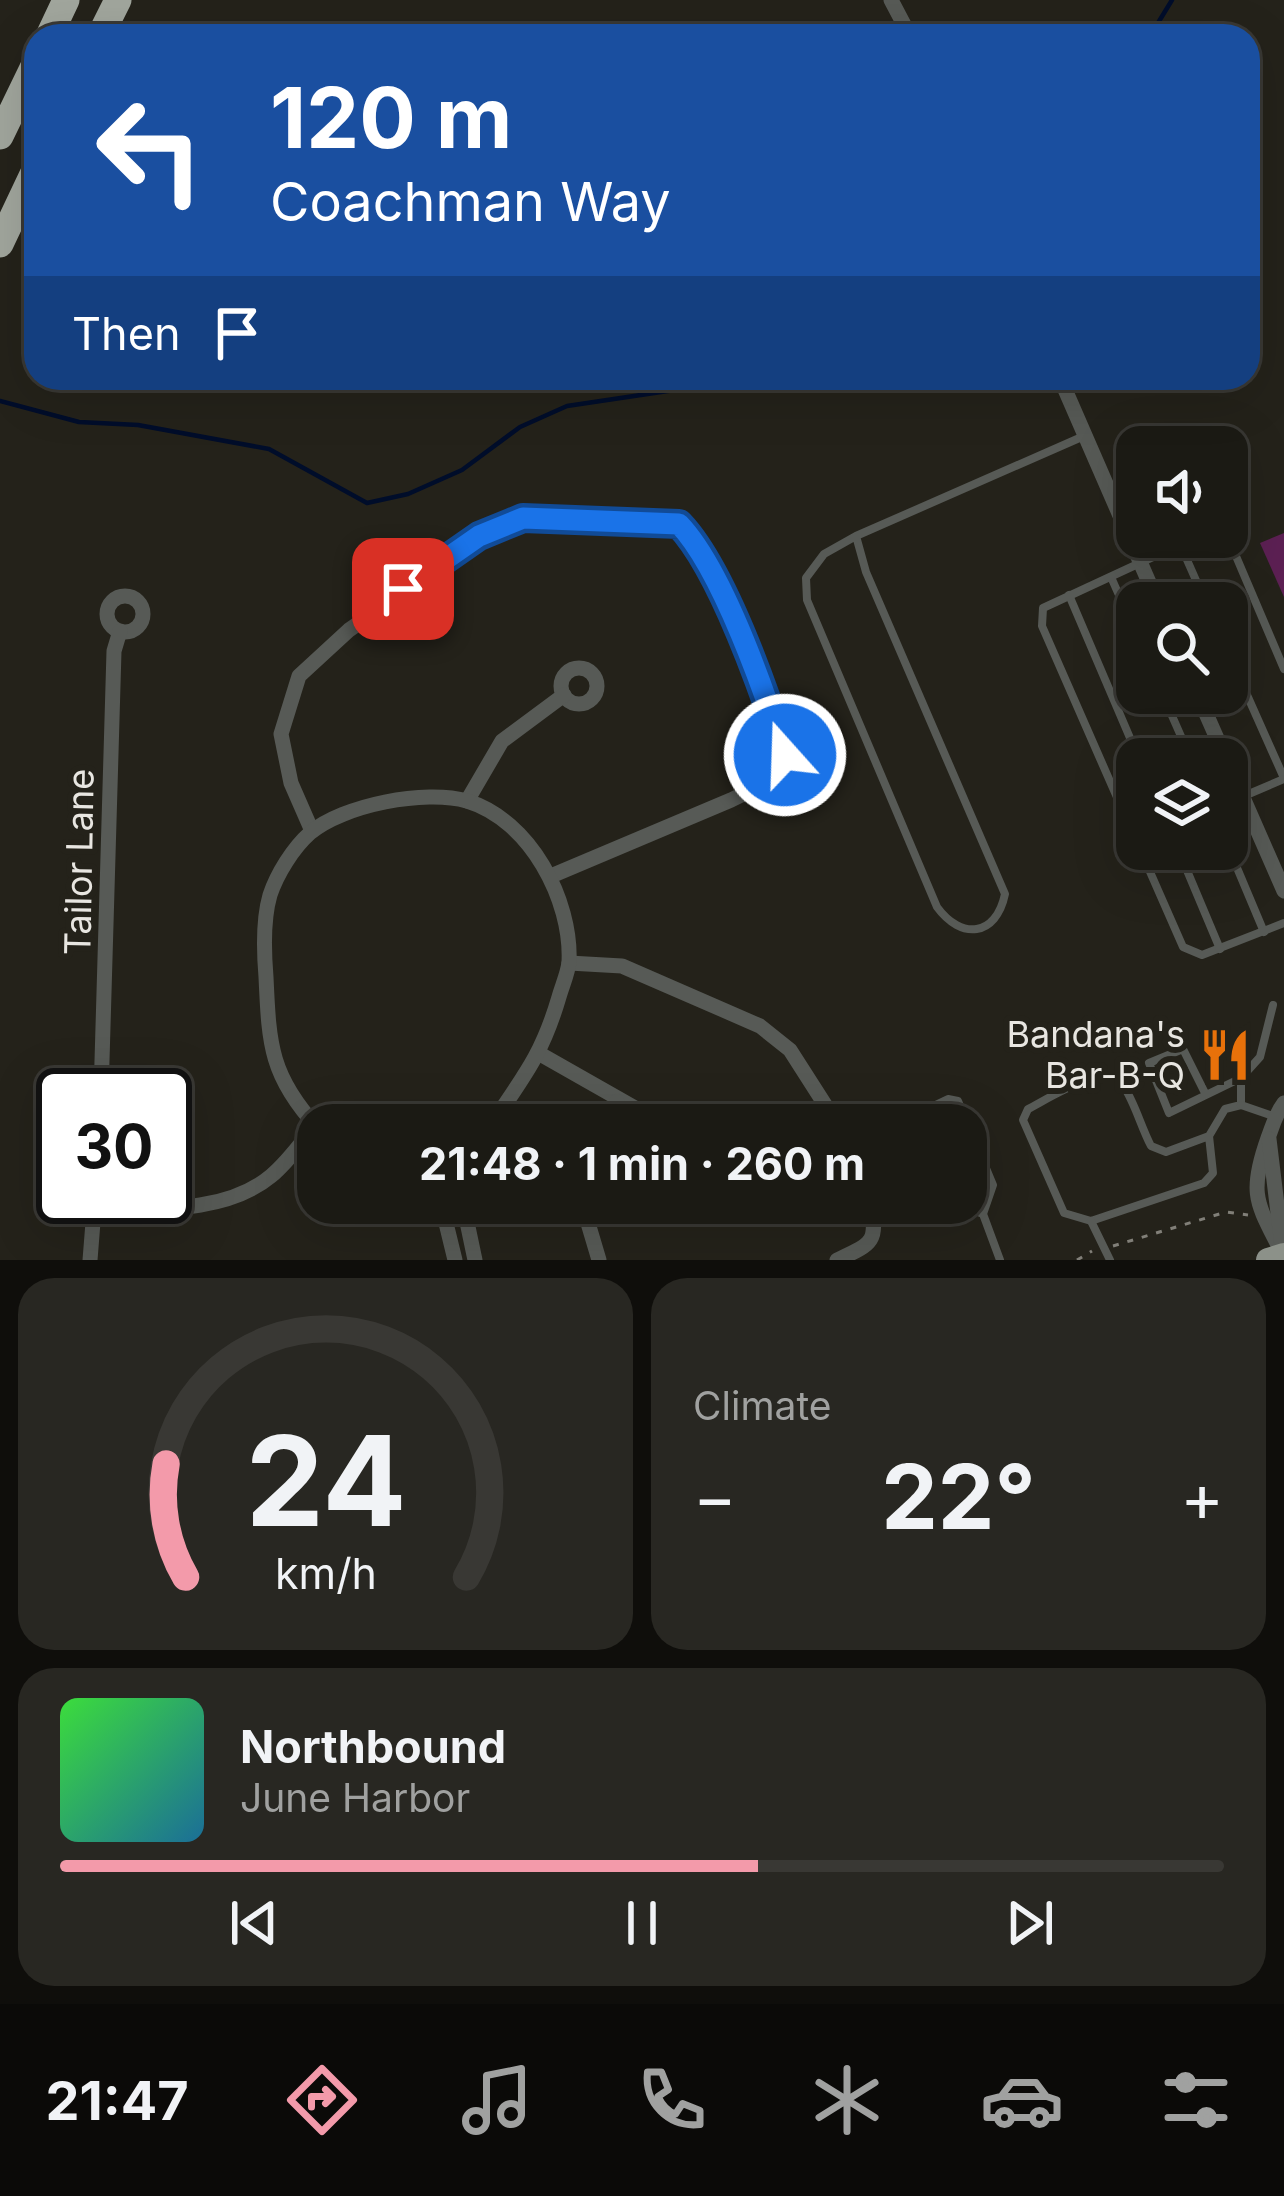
<!DOCTYPE html>
<meta charset="utf-8">
<style>
body{margin:0;font-family:Inter,sans-serif;background:#282722;color:#f1f3f6;height:100vh;display:flex;flex-direction:column;font-size:45px;white-space:nowrap}
*{box-sizing:border-box;margin:0}
p{font-size:39px;color:#a0a1a0}
.icon{flex:none;width:66px;height:66px;fill:none;stroke:currentColor;stroke-width:2;stroke-linecap:round;stroke-linejoin:round}
.map{position:relative;height:1260px;overflow:hidden}
.panel{display:flex;flex-direction:column;gap:18px;padding:18px;background:#0f0e0b;flex:1}
.panel>*{flex:none}
.guide{position:absolute;left:24px;top:24px;width:1236px;height:366px;border-radius:36px;box-shadow:0 12px 48px #0002,0 0 0 3px #393834;background:#1a4fa0;color:#fff;overflow:hidden}
.fabs{position:absolute;left:1116px;top:426px;display:grid;gap:24px}
.fabs a{display:grid;place-items:center;width:132px;height:132px;border-radius:24px;background:#1b1a14;box-shadow:0 12px 48px #0002,0 0 0 3px #393834;font-size:60px}
.speed{position:absolute;left:36px;top:1068px;display:flex;gap:24px;font-size:60px;font-weight:700;text-align:center}
.speed>*{display:grid;place-content:center;width:156px;height:156px;border-radius:50%;background:#1b1a14;box-shadow:0 12px 48px #0002,0 0 0 3px #393834;line-height:1}
.speed .limit{border:6px solid #111;border-radius:18px;background:#fff;color:#111}
.pin{position:absolute;display:grid;place-items:center;width:102px;height:102px;color:#fff;margin:-51px;border-radius:24px;box-shadow:0 6px 18px #0006}
.me{position:absolute;width:132px;margin:-66px;rotate:340deg;stroke-linejoin:round;filter:drop-shadow(0 0 9px #0008)}
.turn{display:flex;align-items:center;gap:42px;height:252px;padding:0 48px;font-size:54px}
.turn .icon{width:156px;height:156px;stroke-width:2.5}
.turn b{display:block;font-size:84px;line-height:102px}
.then{display:flex;align-items:center;height:114px;padding:0 48px;background:#0003;gap:24px;font-size:45px}
.big{font-size:90px;font-weight:700;line-height:1.1}
.panel .card{flex:1;display:flex;flex-direction:column;justify-content:center;gap:18px;min-width:0;padding:0 42px;border-radius:36px;background:#282722}
.panel .dial{align-items:center;gap:0}
.dial svg{height:312px;overflow:visible;fill:none;stroke:#393834;stroke-width:7;stroke-linecap:round;text-anchor:middle}
.dial text{fill:#f1f3f6;stroke:none}
.song{display:flex;align-items:center;gap:36px}
.cover{width:144px;height:144px;border-radius:18px;background:linear-gradient(135deg,hsl(120 70% 55%),hsl(200 70% 35%))}
.played{height:12px;border-radius:6px;background:linear-gradient(90deg,#f39aaa 60%,#393834 60%)}
.keys{display:flex;justify-content:space-around;direction:ltr}
.heat{display:flex;justify-content:space-between;align-items:center;font-size:66px;direction:ltr}
.panel .tiles{flex:1;display:grid;gap:18px;grid-template-columns:1fr 1fr}
.card:last-child{grid-column:span 2}
.trip{position:absolute;left:297px;top:1104px;width:690px;height:120px;border-radius:36px;background:#1b1a14;box-shadow:0 12px 48px #0002,0 0 0 3px #393834;font-weight:700;line-height:120px;text-align:center}
.dock{display:flex;height:192px;justify-content:space-around;align-items:center;background:#0b0a08;color:#a0a1a0}
.dock .icon{width:84px;height:84px}
.dock .current{color:#f39aaa}
.dock b{font-size:54px;color:#f1f3f6}
.map>svg:first-child{display:block}
.lines{fill:none;stroke-linecap:round;stroke-linejoin:round}
.stream{stroke:#000d2a;stroke-width:4.5}
.building{fill:#5c2053}
.path{stroke:#817f78;stroke-width:3;stroke-dasharray:6 9;stroke-linecap:butt}
.service{stroke:#575a56;stroke-width:8}
.minor{stroke:#575a56;stroke-width:15}
.primary{stroke:#8c9189;stroke-width:24}
.motorway{stroke:#a1a69d;stroke-width:27}
.route-casing{stroke:#114b97;stroke-width:30}
.route{stroke:#1a73e8;stroke-width:21}
.labels{text-anchor:middle;dominant-baseline:central;stroke-width:12;stroke-linejoin:round;paint-order:stroke}
.street-label{font-size:36px;fill:#e8e6e1;stroke:#24221a}
.poi-label{font-size:36px;fill:#e8e6e1;stroke:#24221a;text-anchor:end}
</style>
<div class="map">
<svg width="1284" height="1260" viewBox="0 0 1284 1260">
<rect width="100%" height="100%" fill="#24221a"/>
<g class="lines">
<g class="stream">
<polyline points="1150,36 1172,0"/>
<polyline points="0,401 79,422 138,425 269,449 367,503 408,494 462,470 520,427 567,406 708,385 815,378"/>
</g>
</g>
<polygon class="building" points="1284,533 1284,597 1260,543"/>
<g class="lines">
<g class="path">
<polyline points="1113,1246 1226,1212 1248,1215"/>
<polyline points="1077,1260 1092,1251"/>
</g>
<g class="service">
<polyline points="1227,535 1284,669"/>
<path d="M856 536 866 572 1005 894C996 937 961 940 937 907L807 600 806 578 824 554 856 536 1084 436"/>
<polyline points="1180,544 1206,603"/>
<polyline points="1111,577 1137,636"/>
<polyline points="1069,595 1139,759"/>
<polyline points="1227,650 1284,778"/>
<polyline points="1162,693 1191,759"/>
<polyline points="1244,796 1284,779"/>
<polyline points="1137,843 1042,626 1043,608 1196,537"/>
<polyline points="1227,844 1264,932"/>
<polyline points="1140,849 1183,947 1202,955 1284,923"/>
<polyline points="1178,849 1220,949"/>
<polyline points="1241,1078 1260,1057 1273,1005"/>
<path d="M1206 1095 1183 1049 1149 1063 1169 1113 1241 1078V1105L1225 1109 1209 1136 1166 1152 1151 1146C1141 1127 1135 1103 1123 1085 1105 1061 1048 1099 1028 1109L1023 1120 1064 1213 1091 1221 1204 1183 1213 1173 1209 1136"/>
<polyline points="1241,1105 1273,1116"/>
<polyline points="924,1125 925,1110 948,1099 958,1101 993,1185 983,1214 1000,1260"/>
<polyline points="956,1203 983,1214"/>
<polyline points="1091,1221 1110,1260"/>
</g>
<g class="minor">
<polyline points="891,0 910,36"/>
<polyline points="1060,378 1158,603"/>
<circle cx="125" cy="614" r="18"/>
<circle cx="579" cy="686" r="18"/>
<polyline points="1197,693 1226,759"/>
<polyline points="1227,761 1284,891"/>
<polyline points="467,801 502,741 564,695"/>
<polyline points="312,831 291,783 281,734 299,676 349,630 503,523 557,517 679,524 702,554 722,594 776,726 785,755 781,768 772,780 731,800 551,876"/>
<polyline points="569,963 622,966 760,1026 790,1050 838,1125"/>
<polyline points="540,1054 665,1125"/>
<polyline points="101,1095 114,651 120,631"/>
<path d="M1284 1103C1275 1115 1273 1125 1268 1138 1247 1197 1258 1204 1284 1257"/>
<polyline points="607,1125 617,1101"/>
<path d="M318 1128C270 1076 269 1044 266 977 264 953 263 919 270 895 277 874 293 848 310 833 343 805 425 789 467 801 530 820 572 900 569 962 568 973 562 986 559 997 542 1055 524 1076 491 1125"/>
<polyline points="1269,1139 1282,1246"/>
<polyline points="435,1203 445,1219 455,1260"/>
<polyline points="463,1203 475,1260"/>
<polyline points="589,1203 588,1223 599,1260"/>
<path d="M95 1209C152 1208 224 1215 271 1176 288 1162 301 1143 315 1126"/>
<polyline points="90,1260 95,1197"/>
<path d="M837 1260C872 1244 879 1242 870 1203"/>
</g>
<polyline class="primary" points="1268,1260 1284,1255"/>
<g class="motorway">
<polyline points="49,36 66,0"/>
<polyline points="100,36 118,0"/>
<polyline points="0,136 36,62"/>
<polyline points="0,244 36,168"/>
</g>
</g>
<g class="lines">
<g class="route-casing">
<path id="route" d="M403 589 479 536 523 518 679 524C722 569 765 693 785 755"/>
</g>
<use href="#route" class="route"/>
</g>
<defs>
<g id="restaurant-bare" transform="scale(4.14)"><path d="M-5-6h1v4h1v-4h1v4h1v-4h1v5L-1.5 .5V6h-2V.5L-5-1ZM5-6V6H3V1.5H1.5Q1.5-4 5-6Z" fill="#e8710a" stroke="#24221a" stroke-width="2.5" paint-order="stroke"/></g>
</defs>
<g fill-rule="evenodd">
<use href="#restaurant-bare" x="1225" y="1055"/>
</g>
<g class="labels">
<g class="street-label">
<text transform="translate(79 862) rotate(-89)">Tailor Lane</text>
</g>
<g class="poi-label">
<text x="1185" y="1034">Bandana's<tspan x="1185" dy="41">Bar-B-Q</tspan></text>
</g>
</g>
</svg>
<div class="fabs">
<a><svg class="icon" aria-label="sound" viewBox="0 0 24 24"><path d="M4 9h4l5-4v14l-5-4H4zM17 9q2 3 0 6"/></svg></a>
<a><svg class="icon" aria-label="search" viewBox="0 0 24 24"><circle cx="10" cy="10" r="6"/><path d="M15 15l6 6"/></svg></a>
<a><svg class="icon" aria-label="layers" viewBox="0 0 24 24"><path d="M12 4l9 5-9 5-9-5zM3 14l9 5 9-5"/></svg></a>
</div>
<div class="speed"><div class="limit">30</div></div>
<div class="pin" style="left:403px;top:589px;background:#d93025"><svg class="icon" aria-label="arrive" viewBox="0 0 24 24"><path d="M6 21V4h12l-3 4 3 4H6"/></svg></div>
<svg class="me" style="left:785px;top:755px" viewBox="-20 -20 40 40"><circle r="17" fill="#1a73e8" stroke="#fff" stroke-width="3"/><path d="M0-11L8 9 0 5-8 9z" fill="#fff"/></svg>
<div class="trip">21:48 · 1 min · 260 m</div>
<div class="guide">
<div class="turn"><svg class="icon" aria-label="left" viewBox="0 0 24 24"><path d="M17 20v-9H6M10 6l-5 5 5 5"/></svg><div><b>120 m</b>Coachman Way</div></div>
<div class="then">Then<svg class="icon" aria-label="arrive" viewBox="0 0 24 24"><path d="M6 21V4h12l-3 4 3 4H6"/></svg></div>
</div>
</div>
<section class="panel">
<div class="tiles">
<div class="card dial"><svg viewBox="0 0 100 80">
<path d="M14 69A42 42 0 1 1 86 69"/>
<path d="M14 69A42 42 0 0 1 9 40" stroke="#f39aaa"/>
<text x="50" y="56" font-size="32" font-weight="700">24</text>
<text x="50" y="72" font-size="11">km/h</text>
</svg></div>
<div class="card"><p>Climate</p>
<div class="heat"><a>−</a><b class="big">22°</b><a>+</a></div>
</div>
<div class="card">
<div class="song"><i class="cover"></i><div><b>Northbound</b><p>June Harbor</p></div></div>
<div class="played"></div>
<div class="keys"><svg class="icon" aria-label="previous" viewBox="0 0 24 24"><path d="M18 5L8 12l10 7zM5 5v14"/></svg><svg class="icon" aria-label="pause" viewBox="0 0 24 24"><path d="M8 5v14M16 5v14"/></svg><svg class="icon" aria-label="next" viewBox="0 0 24 24"><path d="M6 5l10 7-10 7zM19 5v14"/></svg></div>
</div>
</div>
</section>
<nav class="dock">
<b>21:47</b>
<svg class="icon current" aria-label="directions" viewBox="0 0 24 24"><path d="M12 3l9 9-9 9-9-9zM9 14v-3h6M13 9l2 2-2 2"/></svg>
<svg class="icon" aria-label="music" viewBox="0 0 24 24"><path d="M9 18V5l10-2v13"/><circle cx="6" cy="18" r="3"/><circle cx="16" cy="16" r="3"/></svg>
<svg class="icon" aria-label="phone" viewBox="0 0 24 24"><path d="M5 4h4l2 5-3 2q2 4 5 5l2-3 5 2v4C11 20 4 13 5 4z"/></svg>
<svg class="icon" aria-label="climate" viewBox="0 0 24 24"><path d="M12 3v18M4 7l16 10M4 17L20 7"/></svg>
<svg class="icon" aria-label="car" viewBox="0 0 24 24"><path d="M5 17H2v-5l4-1 3-4h7l3 4 3 1v5h-3M9 17h6M6 11h13"/><circle cx="7" cy="17" r="2"/><circle cx="17" cy="17" r="2"/></svg>
<svg class="icon" aria-label="filters" viewBox="0 0 24 24"><path d="M4 7h16M4 17h16"/><circle cx="9" cy="7" r="2"/><circle cx="15" cy="17" r="2"/></svg>
</nav>
